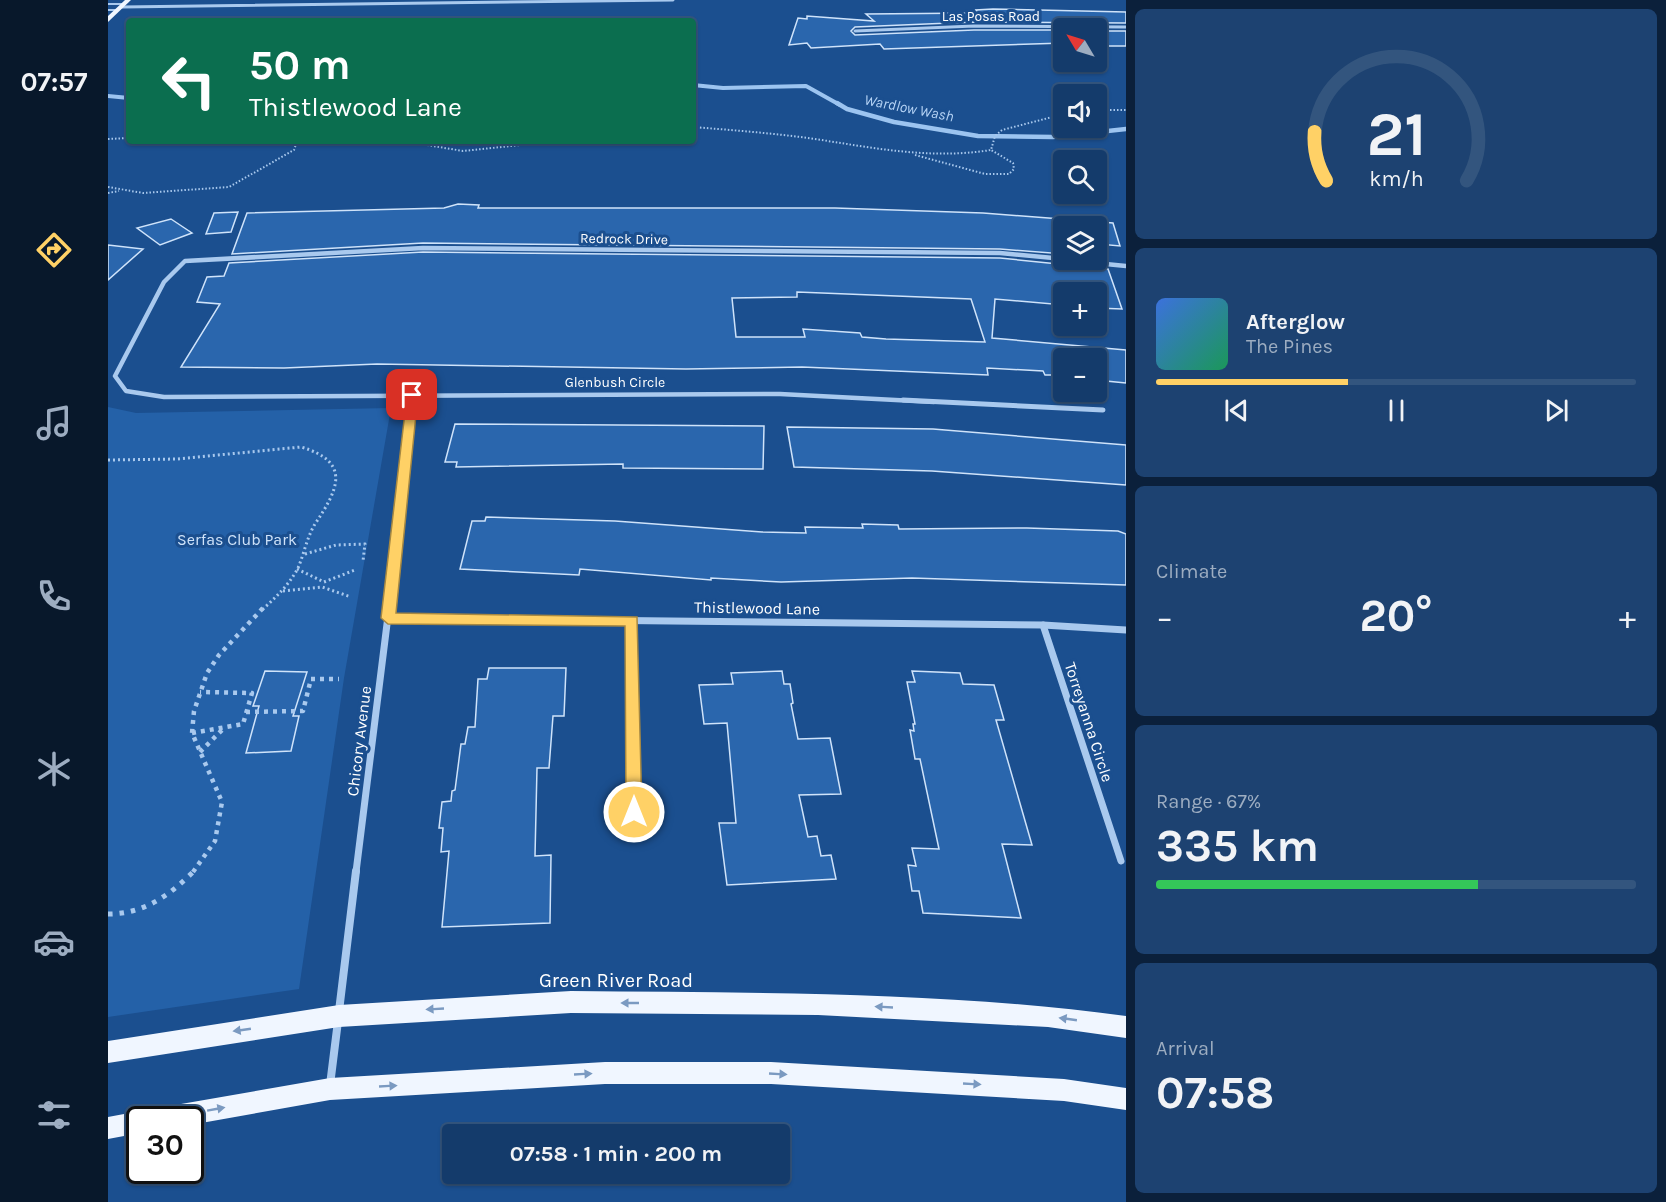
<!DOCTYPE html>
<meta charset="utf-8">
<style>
body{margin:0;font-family:Karla,sans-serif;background:#1d4271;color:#f1f3f6;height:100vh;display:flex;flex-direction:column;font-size:22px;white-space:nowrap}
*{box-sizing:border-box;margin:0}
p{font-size:20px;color:#9dadc1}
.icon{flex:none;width:33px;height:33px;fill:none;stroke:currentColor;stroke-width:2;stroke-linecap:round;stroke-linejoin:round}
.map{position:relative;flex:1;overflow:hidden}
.drawer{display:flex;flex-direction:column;gap:9px;padding:9px;background:#0b203b;width:540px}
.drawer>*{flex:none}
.top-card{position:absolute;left:18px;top:18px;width:570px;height:126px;border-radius:6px;box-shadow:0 2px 4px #0004,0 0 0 2px #33557e;background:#0b6e4f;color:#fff;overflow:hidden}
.needle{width:39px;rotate:308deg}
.tools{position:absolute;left:945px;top:18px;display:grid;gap:12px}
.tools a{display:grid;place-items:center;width:54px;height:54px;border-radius:6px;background:#143b6b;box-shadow:0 2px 4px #0004,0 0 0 2px #33557e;font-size:30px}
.speed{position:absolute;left:18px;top:1106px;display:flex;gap:12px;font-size:30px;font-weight:700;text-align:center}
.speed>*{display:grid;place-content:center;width:78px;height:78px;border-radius:50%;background:#143b6b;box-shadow:0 2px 4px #0004,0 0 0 2px #33557e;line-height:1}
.speed .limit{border:3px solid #111;border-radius:9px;background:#fff;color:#111}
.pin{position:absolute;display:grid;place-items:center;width:51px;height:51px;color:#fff;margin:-26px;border-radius:12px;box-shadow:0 3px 9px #0006}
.me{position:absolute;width:66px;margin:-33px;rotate:0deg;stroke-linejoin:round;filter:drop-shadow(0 0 4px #0008)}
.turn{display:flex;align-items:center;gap:21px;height:126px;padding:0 24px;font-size:27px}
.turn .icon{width:78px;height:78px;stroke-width:2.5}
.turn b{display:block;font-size:42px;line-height:51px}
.big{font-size:45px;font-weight:700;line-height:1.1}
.drawer .widget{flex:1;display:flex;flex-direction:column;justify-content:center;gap:9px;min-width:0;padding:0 21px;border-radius:9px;background:#1d4271}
.drawer .dial{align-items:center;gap:0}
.dial svg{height:156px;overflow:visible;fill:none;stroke:#33557e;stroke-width:7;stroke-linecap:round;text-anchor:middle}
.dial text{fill:#f1f3f6;stroke:none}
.song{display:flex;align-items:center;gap:18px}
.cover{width:72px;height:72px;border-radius:9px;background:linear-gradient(135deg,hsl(220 70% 55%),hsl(150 70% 35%))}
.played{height:6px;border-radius:3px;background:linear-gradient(90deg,#ffd166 40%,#33557e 40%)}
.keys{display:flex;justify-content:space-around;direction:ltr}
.heat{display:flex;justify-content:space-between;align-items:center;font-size:33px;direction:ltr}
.charge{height:9px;border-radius:4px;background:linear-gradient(90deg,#34c759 67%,#33557e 0)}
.trip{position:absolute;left:334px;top:1124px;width:348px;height:60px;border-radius:6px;background:#143b6b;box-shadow:0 2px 4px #0004,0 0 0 2px #33557e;font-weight:700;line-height:60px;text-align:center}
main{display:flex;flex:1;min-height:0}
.tab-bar{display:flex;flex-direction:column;width:108px;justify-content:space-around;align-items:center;background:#08182b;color:#9dadc1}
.tab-bar .icon{width:42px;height:42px}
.tab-bar .current{color:#ffd166}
.tab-bar b{font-size:27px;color:#f1f3f6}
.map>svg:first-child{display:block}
.green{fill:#2461a8}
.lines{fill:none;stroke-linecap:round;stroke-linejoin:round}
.stream-far1{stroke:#9cc4f0;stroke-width:4}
.stream{stroke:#9cc4f0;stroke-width:4.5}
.building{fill:#2a66ad;stroke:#cfe3fa;stroke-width:1.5;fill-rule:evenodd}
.path-far3{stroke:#a9c9ee;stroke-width:2;stroke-dasharray:1.5 2;stroke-linecap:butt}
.path-far2{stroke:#a9c9ee;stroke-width:3;stroke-dasharray:2 3;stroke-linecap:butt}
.path-far1{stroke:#a9c9ee;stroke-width:4.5;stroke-dasharray:4 5;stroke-linecap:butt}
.path{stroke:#a9c9ee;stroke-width:5;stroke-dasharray:4.5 7;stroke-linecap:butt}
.service{stroke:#a9c9ee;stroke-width:2}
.minor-far4{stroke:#a9c9ee;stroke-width:3}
.minor-far3{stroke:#a9c9ee;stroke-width:4.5}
.minor-far2{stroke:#a9c9ee;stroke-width:5}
.minor-far1{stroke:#a9c9ee;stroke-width:7}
.minor{stroke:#a9c9ee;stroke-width:8}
.primary{fill:#f0f6ff;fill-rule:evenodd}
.oneway{fill:#7b9ac1}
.route{fill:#ffd166;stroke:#a68842;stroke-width:1.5}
.labels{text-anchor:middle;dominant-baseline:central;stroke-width:6;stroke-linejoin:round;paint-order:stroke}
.far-street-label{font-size:14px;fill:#fff;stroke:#1b4f8f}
.far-water-label{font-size:15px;font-style:italic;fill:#b5d3f5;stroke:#1b4f8f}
.park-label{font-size:16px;fill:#cfe3fa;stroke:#1b4f8f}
.street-label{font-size:16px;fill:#fff;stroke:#1b4f8f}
.near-street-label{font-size:20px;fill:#fff;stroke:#1b4f8f}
</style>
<main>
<nav class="tab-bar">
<b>07:57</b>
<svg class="icon current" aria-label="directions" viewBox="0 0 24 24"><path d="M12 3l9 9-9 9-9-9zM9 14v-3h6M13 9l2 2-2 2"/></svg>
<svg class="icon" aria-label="music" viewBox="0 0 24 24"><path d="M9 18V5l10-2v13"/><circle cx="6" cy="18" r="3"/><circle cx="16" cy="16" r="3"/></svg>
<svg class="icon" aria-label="phone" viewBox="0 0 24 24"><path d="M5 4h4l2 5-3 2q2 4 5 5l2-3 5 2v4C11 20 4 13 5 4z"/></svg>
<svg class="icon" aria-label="climate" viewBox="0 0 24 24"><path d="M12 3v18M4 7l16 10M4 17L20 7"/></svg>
<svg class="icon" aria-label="car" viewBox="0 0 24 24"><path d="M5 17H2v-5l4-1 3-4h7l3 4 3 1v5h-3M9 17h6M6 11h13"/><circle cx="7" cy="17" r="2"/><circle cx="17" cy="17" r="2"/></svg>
<svg class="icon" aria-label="filters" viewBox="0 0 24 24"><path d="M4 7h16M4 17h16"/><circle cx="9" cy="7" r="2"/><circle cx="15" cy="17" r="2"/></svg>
</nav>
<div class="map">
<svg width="1018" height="1202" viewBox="0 0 1018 1202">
<rect width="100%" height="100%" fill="#1b4f8f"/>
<polygon class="green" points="0,407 28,413 283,408 236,678 191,989 0,1017"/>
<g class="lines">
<g class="stream-far1">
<polyline points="585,85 615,88 698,86 732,105"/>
<polyline points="0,96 21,98"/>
</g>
<polyline class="stream" points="729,103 739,109 786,122 870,136 945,137 1018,129"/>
</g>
<g class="building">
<polygon points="885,9 1018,12 1018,23 866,22 747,27 743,31 747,35 866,30 956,30 956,43 776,49 772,44 703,48 699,43 681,45 690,18 699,19 699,16 766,21 758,14 870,13 868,10"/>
<rect x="988" y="31" width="30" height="15"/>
<polygon points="350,204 371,205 370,208 727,208 875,213 1005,223 1012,246 991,244 996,259 988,259 988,226 956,226 956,254 892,249 315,243 124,254 139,213 336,208"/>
<polygon points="130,212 123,232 98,234 106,213"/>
<polygon points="63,219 84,233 52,245 29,228"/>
<polygon points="0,245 35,249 0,280"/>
<path d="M315 252 892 258 1000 269 1014 309 988 308V292H956V305L887 299 884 338 1018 350V383L988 380V358H956V375H937L935 371 879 368 880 375 694 367 578 369 269 364 176 368 73 367 112 304 89 302 99 277 116 276 121 263ZM689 292 863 299 877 342 778 339 754 337 752 333 695 329 697 337H628L624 298 689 297Z"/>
<polygon points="347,424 656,426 655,469 515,468 515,464 348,467 349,462 337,462"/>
<polygon points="679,427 825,429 1018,445 1018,485 824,471 686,467"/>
<polygon points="378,517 507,521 654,532 698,533 697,527 755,528 754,524 790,525 791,529 919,528 1010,531 1018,534 1018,585 804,578 673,582 603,578 603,580 472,569 471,575 352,569 364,521 377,521"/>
<polygon points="381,668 458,668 456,716 445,716 441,768 429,768 427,856 443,855 442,923 334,927 341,851 333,852 335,828 331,828 334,802 343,801 344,791 347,790 353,744 357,744 360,727 367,727 370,679 379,679"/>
<polygon points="157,671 199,672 185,716 191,716 183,751 138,753 151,706 145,706"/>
<polygon points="674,671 676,684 682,684 685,703 683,704 690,739 722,738 733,794 691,795 700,837 709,836 713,856 723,855 728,879 619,885 611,823 628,823 619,723 596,724 591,685 625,684 623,673"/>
<polygon points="804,671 852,673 855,684 886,685 896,720 888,720 924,845 894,844 913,918 815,913 811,891 804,891 800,865 808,866 804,848 831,849 812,759 807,759 802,730 806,731 805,724 807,724 799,682 807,682"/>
</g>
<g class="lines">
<g class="path-far3">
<polyline points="988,110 1018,110"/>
<path d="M585 127C623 130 662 133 700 138 762 147 820 160 883 150L887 136 894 130 956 114"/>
<polyline points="0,139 21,138"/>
<polyline points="295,141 355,151 451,141"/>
<polyline points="807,155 877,174 901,174 906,169 905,163 883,150"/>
<polyline points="0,187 35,193 121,187 186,150 189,141"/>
<polyline points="0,193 11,191"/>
</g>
<g class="path-far2">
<path d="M0 460 69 459 193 447C245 462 229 491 207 524 199 537 196 554 190 568 181 585 168 597 154 610"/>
<polyline points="197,554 228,545 257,544 255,561"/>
<polyline points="189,569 216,582 247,570"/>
<polyline points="175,591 214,587 243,597"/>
</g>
<g class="path-far1">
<polyline points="138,712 195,711 203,679 231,679"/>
<polyline points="84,733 135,724 144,693 92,692"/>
<polyline points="92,752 117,727"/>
<polyline points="85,872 107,841 114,802 84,733 86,711 99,673 111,655 155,608"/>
</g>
<path class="path" d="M0 914C36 914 62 895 86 871"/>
<g class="service">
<polyline points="0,4 17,4"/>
<polyline points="0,10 10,10"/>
</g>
<g class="minor-far4">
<polyline points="14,7 565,0"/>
<polyline points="747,31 866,26 1018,27"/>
</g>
<g class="minor-far3">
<polyline points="957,260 1018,266"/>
<polyline points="303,402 304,395"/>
<polyline points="826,402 672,394 56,397 18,391 7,376 56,282 77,261 315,248 892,253 956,259"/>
</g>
<g class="minor-far2">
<polyline points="795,400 995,410"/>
<polyline points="281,610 303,400"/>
</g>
<g class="minor-far1">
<polyline points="280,618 935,625 1018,630"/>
<polyline points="524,621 526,812"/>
<polyline points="935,625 1013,861"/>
<polyline points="248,872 281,608"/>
</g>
<g class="minor">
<polyline points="231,1011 248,871"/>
<polyline points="222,1085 230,1021"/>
</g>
<g class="primary">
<polygon points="17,0 23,0 0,22 0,16"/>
<path d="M463 991C648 993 835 991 1018 1016V1038L940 1027 710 1015 463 1013 231 1027 0 1063V1041L231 1005Z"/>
<polygon points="497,1062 663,1062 956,1079 1018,1088 1018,1110 956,1101 663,1084 497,1084 222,1100 82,1125 82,1119 32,1119 32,1133 0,1139 0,1117 32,1111 40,1115 42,1111 50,1108 222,1078"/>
</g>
</g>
<defs><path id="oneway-solid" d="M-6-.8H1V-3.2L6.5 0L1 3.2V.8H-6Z" transform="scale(1.5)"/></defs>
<g class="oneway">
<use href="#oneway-solid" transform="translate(522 1003) rotate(-180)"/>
<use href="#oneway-solid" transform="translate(776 1007) rotate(-177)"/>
<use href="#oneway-solid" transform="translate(327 1009) rotate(177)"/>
<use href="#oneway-solid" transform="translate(960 1019) rotate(-172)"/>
<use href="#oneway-solid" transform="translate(134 1030) rotate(172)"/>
<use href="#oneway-solid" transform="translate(475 1074) rotate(-3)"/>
<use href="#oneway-solid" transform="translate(670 1074) rotate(3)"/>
<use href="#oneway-solid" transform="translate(864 1084) rotate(3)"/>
<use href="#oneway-solid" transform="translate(280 1086) rotate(-3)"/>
<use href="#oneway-solid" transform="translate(108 1109) rotate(-10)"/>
</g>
<polygon class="route" points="304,392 310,395 288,613 529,617 534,812 532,817 526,819 520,817 518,812 517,626 280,624 273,618 299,395"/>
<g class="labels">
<g class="far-street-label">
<text x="883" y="16">Las Posas Road</text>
<text transform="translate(516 239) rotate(1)">Redrock Drive</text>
<text x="507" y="382">Glenbush Circle</text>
</g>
<g class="far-water-label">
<text transform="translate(801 108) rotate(11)">Wardlow Wash</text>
</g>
<g class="park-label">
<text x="129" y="539">Serfas Club Park</text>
</g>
<g class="street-label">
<text transform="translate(649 608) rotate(1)">Thistlewood Lane</text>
<text transform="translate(981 722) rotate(72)">Torreyanna Circle</text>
<text transform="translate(251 741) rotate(-83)">Chicory Avenue</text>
</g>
<g class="near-street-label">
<text x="508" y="980">Green River Road</text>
</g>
</g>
</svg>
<div class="tools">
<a><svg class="needle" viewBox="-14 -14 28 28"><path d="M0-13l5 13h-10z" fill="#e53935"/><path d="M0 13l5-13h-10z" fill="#9dadc1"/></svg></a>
<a><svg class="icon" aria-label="sound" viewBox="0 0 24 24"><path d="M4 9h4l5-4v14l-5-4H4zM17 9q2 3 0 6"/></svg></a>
<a><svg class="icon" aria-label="search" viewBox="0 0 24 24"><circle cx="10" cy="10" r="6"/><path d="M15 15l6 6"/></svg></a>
<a><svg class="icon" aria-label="layers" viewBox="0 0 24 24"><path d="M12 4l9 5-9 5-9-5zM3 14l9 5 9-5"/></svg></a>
<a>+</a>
<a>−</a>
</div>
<div class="speed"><div class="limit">30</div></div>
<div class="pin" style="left:304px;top:395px;background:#d93025"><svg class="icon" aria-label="arrive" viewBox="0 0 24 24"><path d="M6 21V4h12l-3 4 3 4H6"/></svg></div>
<svg class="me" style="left:526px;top:812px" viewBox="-20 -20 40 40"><circle r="17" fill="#ffd166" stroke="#fff" stroke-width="3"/><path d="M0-11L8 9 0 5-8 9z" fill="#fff"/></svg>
<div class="trip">07:58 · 1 min · 200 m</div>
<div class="top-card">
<div class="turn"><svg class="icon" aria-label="left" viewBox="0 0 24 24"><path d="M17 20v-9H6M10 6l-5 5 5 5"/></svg><div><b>50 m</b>Thistlewood Lane</div></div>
</div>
</div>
<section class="drawer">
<div class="widget dial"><svg viewBox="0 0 100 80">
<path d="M14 69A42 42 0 1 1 86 69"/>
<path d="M14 69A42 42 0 0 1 8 44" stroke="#ffd166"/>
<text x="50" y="56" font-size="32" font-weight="700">21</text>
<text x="50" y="72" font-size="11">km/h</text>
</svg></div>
<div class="widget">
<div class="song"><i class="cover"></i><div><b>Afterglow</b><p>The Pines</p></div></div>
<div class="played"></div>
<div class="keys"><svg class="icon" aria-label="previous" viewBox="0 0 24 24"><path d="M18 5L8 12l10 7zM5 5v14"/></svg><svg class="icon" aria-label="pause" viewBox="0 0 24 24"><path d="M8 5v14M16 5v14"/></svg><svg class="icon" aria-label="next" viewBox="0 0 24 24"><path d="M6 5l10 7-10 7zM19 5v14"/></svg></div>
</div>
<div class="widget"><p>Climate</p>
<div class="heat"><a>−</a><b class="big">20°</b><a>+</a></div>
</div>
<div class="widget"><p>Range · 67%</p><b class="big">335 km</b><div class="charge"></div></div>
<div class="widget"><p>Arrival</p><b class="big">07:58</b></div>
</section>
</main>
